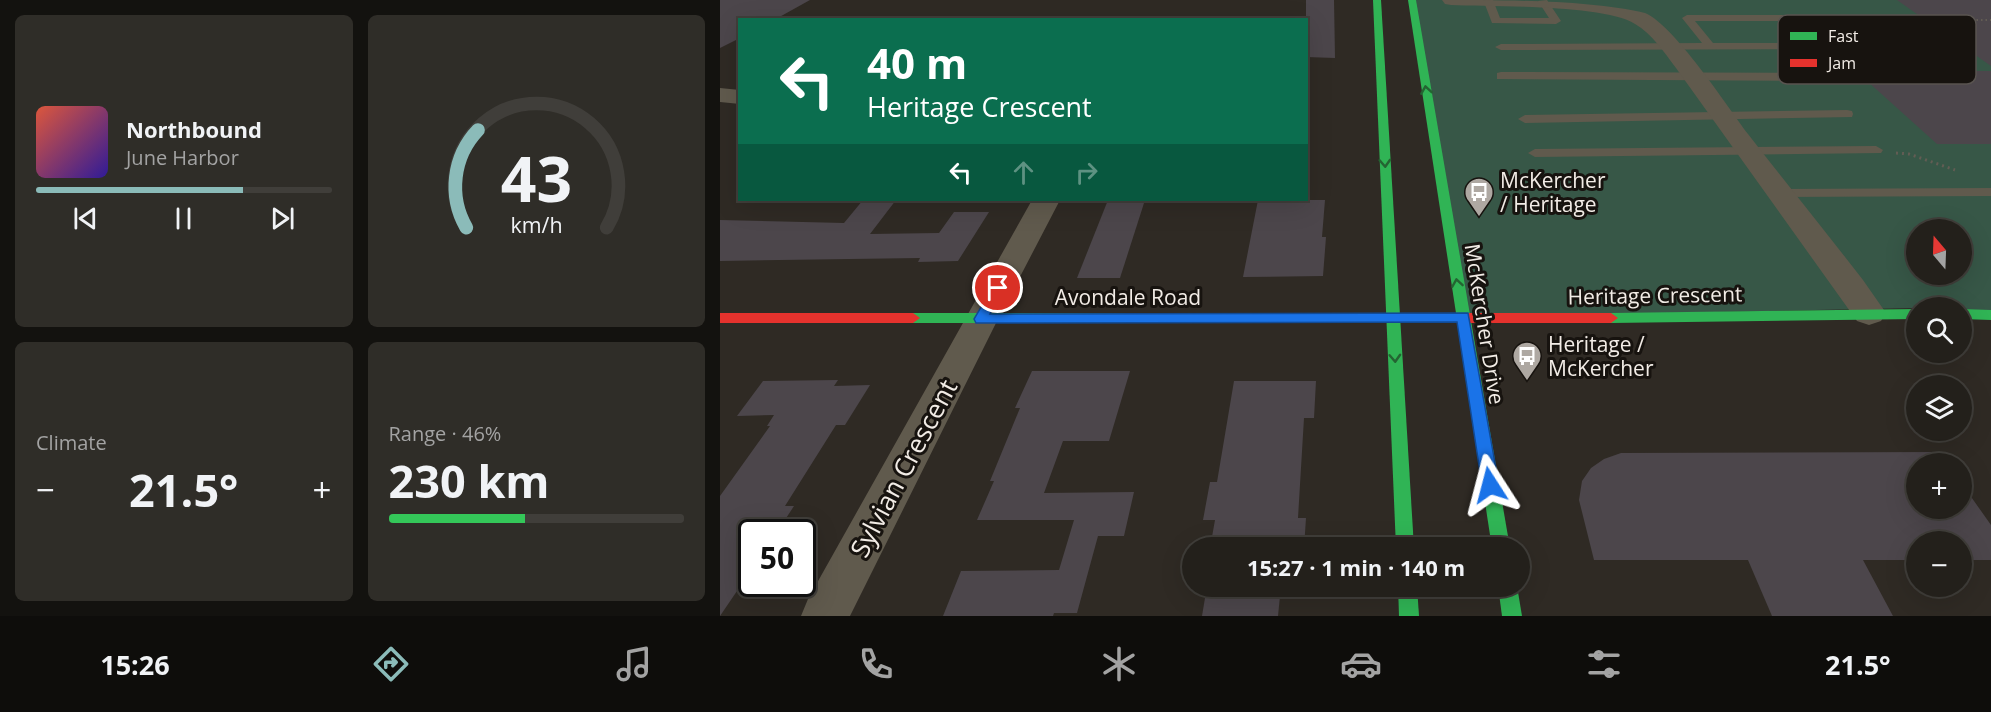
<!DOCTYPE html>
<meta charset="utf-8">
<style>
body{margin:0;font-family:"Open Sans",sans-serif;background:#2f2d28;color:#f1f3f6;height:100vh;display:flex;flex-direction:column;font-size:22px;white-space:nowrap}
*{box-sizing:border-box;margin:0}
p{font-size:20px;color:#a3a3a3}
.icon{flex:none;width:33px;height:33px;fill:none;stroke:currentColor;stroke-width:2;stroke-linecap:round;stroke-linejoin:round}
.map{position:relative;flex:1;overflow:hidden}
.panel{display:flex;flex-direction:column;gap:15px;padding:15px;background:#13120f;width:720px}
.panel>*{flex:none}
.hud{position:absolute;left:18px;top:18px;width:570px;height:183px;border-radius:0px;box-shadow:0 6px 24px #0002,0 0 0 2px #403e3a;background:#0b6e4f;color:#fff;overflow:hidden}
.needle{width:39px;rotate:341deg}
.buttons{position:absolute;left:1186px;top:219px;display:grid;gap:12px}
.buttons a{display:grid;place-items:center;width:66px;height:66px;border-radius:50%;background:#23201b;box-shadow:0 6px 24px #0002,0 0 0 2px #403e3a;font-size:30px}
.speed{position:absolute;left:18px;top:519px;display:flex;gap:12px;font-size:30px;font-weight:700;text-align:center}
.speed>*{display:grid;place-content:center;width:78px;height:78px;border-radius:50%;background:#23201b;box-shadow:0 6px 24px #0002,0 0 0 2px #403e3a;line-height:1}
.speed .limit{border:3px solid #111;border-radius:9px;background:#fff;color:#111}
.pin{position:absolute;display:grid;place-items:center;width:51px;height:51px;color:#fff;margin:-26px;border:3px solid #fff;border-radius:50%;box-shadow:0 2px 6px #0007}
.me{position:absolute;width:66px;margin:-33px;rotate:351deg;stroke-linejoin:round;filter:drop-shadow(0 0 4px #0008)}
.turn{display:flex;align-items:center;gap:21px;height:126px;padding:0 30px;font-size:27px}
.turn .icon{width:78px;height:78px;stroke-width:2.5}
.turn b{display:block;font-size:42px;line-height:51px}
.lanes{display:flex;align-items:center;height:57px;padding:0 30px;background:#0003;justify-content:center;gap:30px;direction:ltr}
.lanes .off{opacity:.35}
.big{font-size:45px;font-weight:700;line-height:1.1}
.panel .tile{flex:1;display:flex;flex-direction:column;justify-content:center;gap:9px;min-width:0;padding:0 21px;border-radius:9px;background:#2f2d28}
.panel .dial{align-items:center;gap:0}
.dial svg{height:156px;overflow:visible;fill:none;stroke:#403e3a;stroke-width:7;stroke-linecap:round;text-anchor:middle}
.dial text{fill:#f1f3f6;stroke:none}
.song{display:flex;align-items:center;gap:18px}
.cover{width:72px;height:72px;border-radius:9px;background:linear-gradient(135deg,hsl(10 70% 55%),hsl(250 70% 35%))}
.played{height:6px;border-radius:3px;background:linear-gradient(90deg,#8bbbb9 70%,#403e3a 70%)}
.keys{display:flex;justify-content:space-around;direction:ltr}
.heat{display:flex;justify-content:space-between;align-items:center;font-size:33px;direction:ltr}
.charge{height:9px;border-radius:4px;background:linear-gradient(90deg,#34c759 46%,#403e3a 0)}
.panel .tiles{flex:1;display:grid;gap:15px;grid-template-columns:repeat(2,1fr)}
.trip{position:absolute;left:462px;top:537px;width:348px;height:60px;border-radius:30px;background:#23201b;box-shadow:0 6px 24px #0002,0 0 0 2px #403e3a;font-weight:700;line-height:60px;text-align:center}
.tab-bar{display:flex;height:96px;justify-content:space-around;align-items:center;background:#0e0d0b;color:#a3a3a3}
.tab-bar .icon{width:42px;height:42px}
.tab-bar .active{color:#8bbbb9}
.tab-bar b{font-size:27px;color:#f1f3f6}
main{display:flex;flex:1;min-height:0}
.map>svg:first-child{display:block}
.green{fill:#375747;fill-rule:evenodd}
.building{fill:#4c464b}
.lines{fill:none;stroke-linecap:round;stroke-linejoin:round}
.path-far1{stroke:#625d54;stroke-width:2;stroke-dasharray:1.5 3;stroke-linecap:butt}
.path{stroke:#625d54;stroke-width:3;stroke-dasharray:2 4;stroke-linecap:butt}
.lane{fill:#605a4d;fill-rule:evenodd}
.street{fill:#605a4d;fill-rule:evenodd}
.fast{fill:#30b455;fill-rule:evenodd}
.jam{fill:#e5322d;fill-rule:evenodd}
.oneway{stroke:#246432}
.route{fill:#1a73e8;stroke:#114b97;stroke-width:1.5}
.labels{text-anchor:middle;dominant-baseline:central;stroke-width:6;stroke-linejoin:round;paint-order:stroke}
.poi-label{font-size:21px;fill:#f2ece6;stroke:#17130f;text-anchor:start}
.street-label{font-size:21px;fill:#f2ece6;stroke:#17130f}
.near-street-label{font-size:26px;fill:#f2ece6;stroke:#17130f}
.key{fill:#17130f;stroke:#595450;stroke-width:1.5}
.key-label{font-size:16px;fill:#f2ece6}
</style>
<main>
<section class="panel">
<div class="tiles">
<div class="tile">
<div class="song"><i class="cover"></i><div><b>Northbound</b><p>June Harbor</p></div></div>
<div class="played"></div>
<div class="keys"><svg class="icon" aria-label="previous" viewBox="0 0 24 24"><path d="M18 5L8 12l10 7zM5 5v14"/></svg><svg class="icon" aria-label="pause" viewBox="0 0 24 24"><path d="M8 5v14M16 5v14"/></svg><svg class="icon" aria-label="next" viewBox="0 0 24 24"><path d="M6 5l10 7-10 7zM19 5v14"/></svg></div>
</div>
<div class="tile dial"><svg viewBox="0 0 100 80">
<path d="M14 69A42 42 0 1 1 86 69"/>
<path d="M14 69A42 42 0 0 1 20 19" stroke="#8bbbb9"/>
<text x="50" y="56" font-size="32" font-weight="700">43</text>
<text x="50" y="72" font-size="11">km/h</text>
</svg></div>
<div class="tile"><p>Climate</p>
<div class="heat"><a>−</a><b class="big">21.5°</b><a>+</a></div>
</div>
<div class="tile"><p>Range · 46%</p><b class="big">230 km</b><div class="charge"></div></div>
</div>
</section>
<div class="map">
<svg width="1271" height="616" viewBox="0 0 1271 616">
<rect width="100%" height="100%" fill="#2f2a24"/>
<path class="green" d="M690 0H1271V315L1242 308H1197L743 317ZM1197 230H1242V274H1197Z"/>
<g class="building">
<polygon points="0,0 90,0 54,20 20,20 20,38 0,48"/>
<polygon points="586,0 614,0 615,58 586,57"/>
<polygon points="1177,0 1271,0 1271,66"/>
<polygon points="1136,71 1271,71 1271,144 1217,144"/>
<polygon points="143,200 176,200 150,234 219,233 234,212 269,212 238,261 198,262 200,258 0,261 0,220 124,223"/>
<polygon points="388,200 425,200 400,278 357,278"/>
<polygon points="538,200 605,200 602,237 606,237 603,276 523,277"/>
<polygon points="312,371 410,371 389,441 343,441 324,493 414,492 404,536 378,536 357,613 334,613 333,616 223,616 241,571 339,570 354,520 257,520 274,481 270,481 300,408 295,408"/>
<polygon points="118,380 114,386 150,385 125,425 116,425 65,506 74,506 57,532 32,532 32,569 0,616 0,496 50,426 47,426 54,415 17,416 43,381"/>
<polygon points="514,381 596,381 594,418 584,418 578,518 586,518 584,548 490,548 495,520 483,520 490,482 497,482"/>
<polygon points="1220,452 1228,464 1197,464 1197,508 1242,508 1242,484 1271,525 1271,560 1242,560 1242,542 1197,542 1197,560 1143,560 1173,616 1052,616 1028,560 874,560 859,500 862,481 871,468 884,459 901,453"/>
<polygon points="487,586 561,586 558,616 482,616"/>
</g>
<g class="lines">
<polyline class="path-far1" points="1189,20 1271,20"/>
<polyline class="path" points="1176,153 1189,154 1235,170"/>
<g class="lane">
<polygon points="765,0 773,0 780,18 829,18 818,1 827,0 841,21 836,24 772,23 764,2"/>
<path d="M967 15H1155L1196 46 1190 49 781 50 775 47 781 44 982 43 962 18ZM975 21H1152L1179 43H993Z"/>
<polygon points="781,72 1107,73 1113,77 1107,81 777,79 777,73"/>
<polygon points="1127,110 1132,111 1133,114 1132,117 805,123 798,119 805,115"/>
<polygon points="1156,146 1163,150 1161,153 815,157 808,153 815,149"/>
<polygon points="1271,188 1271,196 1059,197 1052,193 1059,189"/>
</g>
<g class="street">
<path d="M722 0C781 0 871 0 925 13 954 25 1007 106 1028 134 1066 183 1105 231 1143 280L1166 313 1161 321 1149 325 1137 321 956 68C944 52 932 34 915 24 884 4 771 7 731 5L725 4Z"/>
<polygon points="0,88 20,90 20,104 0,102"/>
<polygon points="312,200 340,200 278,319 130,616 81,616 88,599"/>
</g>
<g class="fast">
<polygon points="653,0 661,0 694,548 676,548"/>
<polygon points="688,0 696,0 790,548 772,548"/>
<polygon points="1197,309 1197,319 891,323 884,318 891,313"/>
<polygon points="1242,309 1271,310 1271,320 1242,319"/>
<polygon points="193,313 596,313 603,318 596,323 193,323 186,318"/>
<polygon points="678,586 697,586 699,616 679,616"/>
<polygon points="778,586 797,586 802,616 782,616"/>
</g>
<g class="jam">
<polygon points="0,313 193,313 200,318 193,323 0,323"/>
<polygon points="596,313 891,313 898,318 891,323 596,323 589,318"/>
</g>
</g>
<defs><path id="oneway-chevron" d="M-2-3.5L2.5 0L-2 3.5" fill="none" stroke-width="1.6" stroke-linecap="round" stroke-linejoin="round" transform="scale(1.5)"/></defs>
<g class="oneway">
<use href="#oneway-chevron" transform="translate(706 90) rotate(-99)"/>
<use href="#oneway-chevron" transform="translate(665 163) rotate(87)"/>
<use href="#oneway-chevron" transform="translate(737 283) rotate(-99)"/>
<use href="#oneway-chevron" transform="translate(675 358) rotate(87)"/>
</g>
<polygon class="route" points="278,283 285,288 270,314 748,313 779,485 776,490 770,493 764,490 762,485 737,322 256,323 254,319 274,285"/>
<defs>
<g id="bus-pin" transform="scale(1.5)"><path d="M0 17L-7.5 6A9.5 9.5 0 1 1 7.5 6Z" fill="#aea8a2" stroke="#17130f"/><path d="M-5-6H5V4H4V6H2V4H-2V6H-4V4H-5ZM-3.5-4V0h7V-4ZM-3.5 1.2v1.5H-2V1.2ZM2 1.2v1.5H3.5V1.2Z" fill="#fff"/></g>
</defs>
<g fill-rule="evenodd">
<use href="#bus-pin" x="759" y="192"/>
<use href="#bus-pin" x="807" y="356"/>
</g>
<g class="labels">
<g class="poi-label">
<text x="780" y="180">McKercher<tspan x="780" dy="24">/ Heritage</tspan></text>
<text x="828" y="344">Heritage /<tspan x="828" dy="24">McKercher</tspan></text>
</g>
<g class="street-label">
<text transform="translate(935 295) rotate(-1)">Heritage Crescent</text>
<text x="408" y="297">Avondale Road</text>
<text transform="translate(765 324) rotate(81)">McKercher Drive</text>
</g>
<g class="near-street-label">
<text transform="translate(183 468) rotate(-62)">Sylvian Crescent</text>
</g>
</g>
<rect x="1058" y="15" width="198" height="69" rx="9" class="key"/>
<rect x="1070" y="32" width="27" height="8" fill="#30b455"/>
<rect x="1070" y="59" width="27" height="8" fill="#e5322d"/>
<g class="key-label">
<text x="1108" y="42">Fast</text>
<text x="1108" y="69">Jam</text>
</g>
</svg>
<div class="buttons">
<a><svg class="needle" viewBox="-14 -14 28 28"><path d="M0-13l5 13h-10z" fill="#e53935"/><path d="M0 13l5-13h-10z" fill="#a3a3a3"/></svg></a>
<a><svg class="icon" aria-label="search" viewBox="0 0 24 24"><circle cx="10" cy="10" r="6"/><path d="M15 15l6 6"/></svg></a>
<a><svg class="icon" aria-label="layers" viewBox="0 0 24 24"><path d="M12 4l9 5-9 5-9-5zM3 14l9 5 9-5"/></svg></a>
<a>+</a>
<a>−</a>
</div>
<div class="speed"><div class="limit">50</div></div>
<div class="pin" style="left:278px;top:288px;background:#d93025"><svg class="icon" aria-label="arrive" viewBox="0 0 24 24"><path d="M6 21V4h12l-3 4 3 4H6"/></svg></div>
<svg class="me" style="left:770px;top:485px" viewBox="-20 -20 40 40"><path d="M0-17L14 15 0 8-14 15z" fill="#1a73e8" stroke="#fff" stroke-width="4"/></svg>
<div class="trip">15:27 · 1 min · 140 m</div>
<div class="hud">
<div class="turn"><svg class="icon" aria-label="left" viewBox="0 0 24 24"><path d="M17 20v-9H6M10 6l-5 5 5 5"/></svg><div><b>40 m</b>Heritage Crescent</div></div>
<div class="lanes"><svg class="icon" aria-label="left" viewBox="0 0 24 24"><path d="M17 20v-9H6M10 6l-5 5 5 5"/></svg><svg class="icon off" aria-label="ahead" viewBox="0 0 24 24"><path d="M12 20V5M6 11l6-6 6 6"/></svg><svg class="icon off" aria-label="right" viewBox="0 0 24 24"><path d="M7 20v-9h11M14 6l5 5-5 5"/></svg></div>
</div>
</div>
</main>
<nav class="tab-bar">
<b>15:26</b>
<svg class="icon active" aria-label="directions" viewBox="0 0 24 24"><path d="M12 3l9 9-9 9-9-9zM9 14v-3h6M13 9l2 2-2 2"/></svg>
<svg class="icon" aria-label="music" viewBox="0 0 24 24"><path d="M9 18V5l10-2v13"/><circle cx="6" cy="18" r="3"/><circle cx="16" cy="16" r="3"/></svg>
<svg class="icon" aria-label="phone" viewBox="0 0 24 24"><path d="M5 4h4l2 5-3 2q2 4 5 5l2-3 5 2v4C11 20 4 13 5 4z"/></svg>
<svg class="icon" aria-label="climate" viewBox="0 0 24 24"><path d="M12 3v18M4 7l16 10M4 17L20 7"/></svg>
<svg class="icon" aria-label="car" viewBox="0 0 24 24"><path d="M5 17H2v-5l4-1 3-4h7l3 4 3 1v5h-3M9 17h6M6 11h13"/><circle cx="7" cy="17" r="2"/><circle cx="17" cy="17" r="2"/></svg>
<svg class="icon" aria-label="filters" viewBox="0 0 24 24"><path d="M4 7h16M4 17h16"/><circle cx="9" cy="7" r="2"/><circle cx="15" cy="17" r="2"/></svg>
<b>21.5°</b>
</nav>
